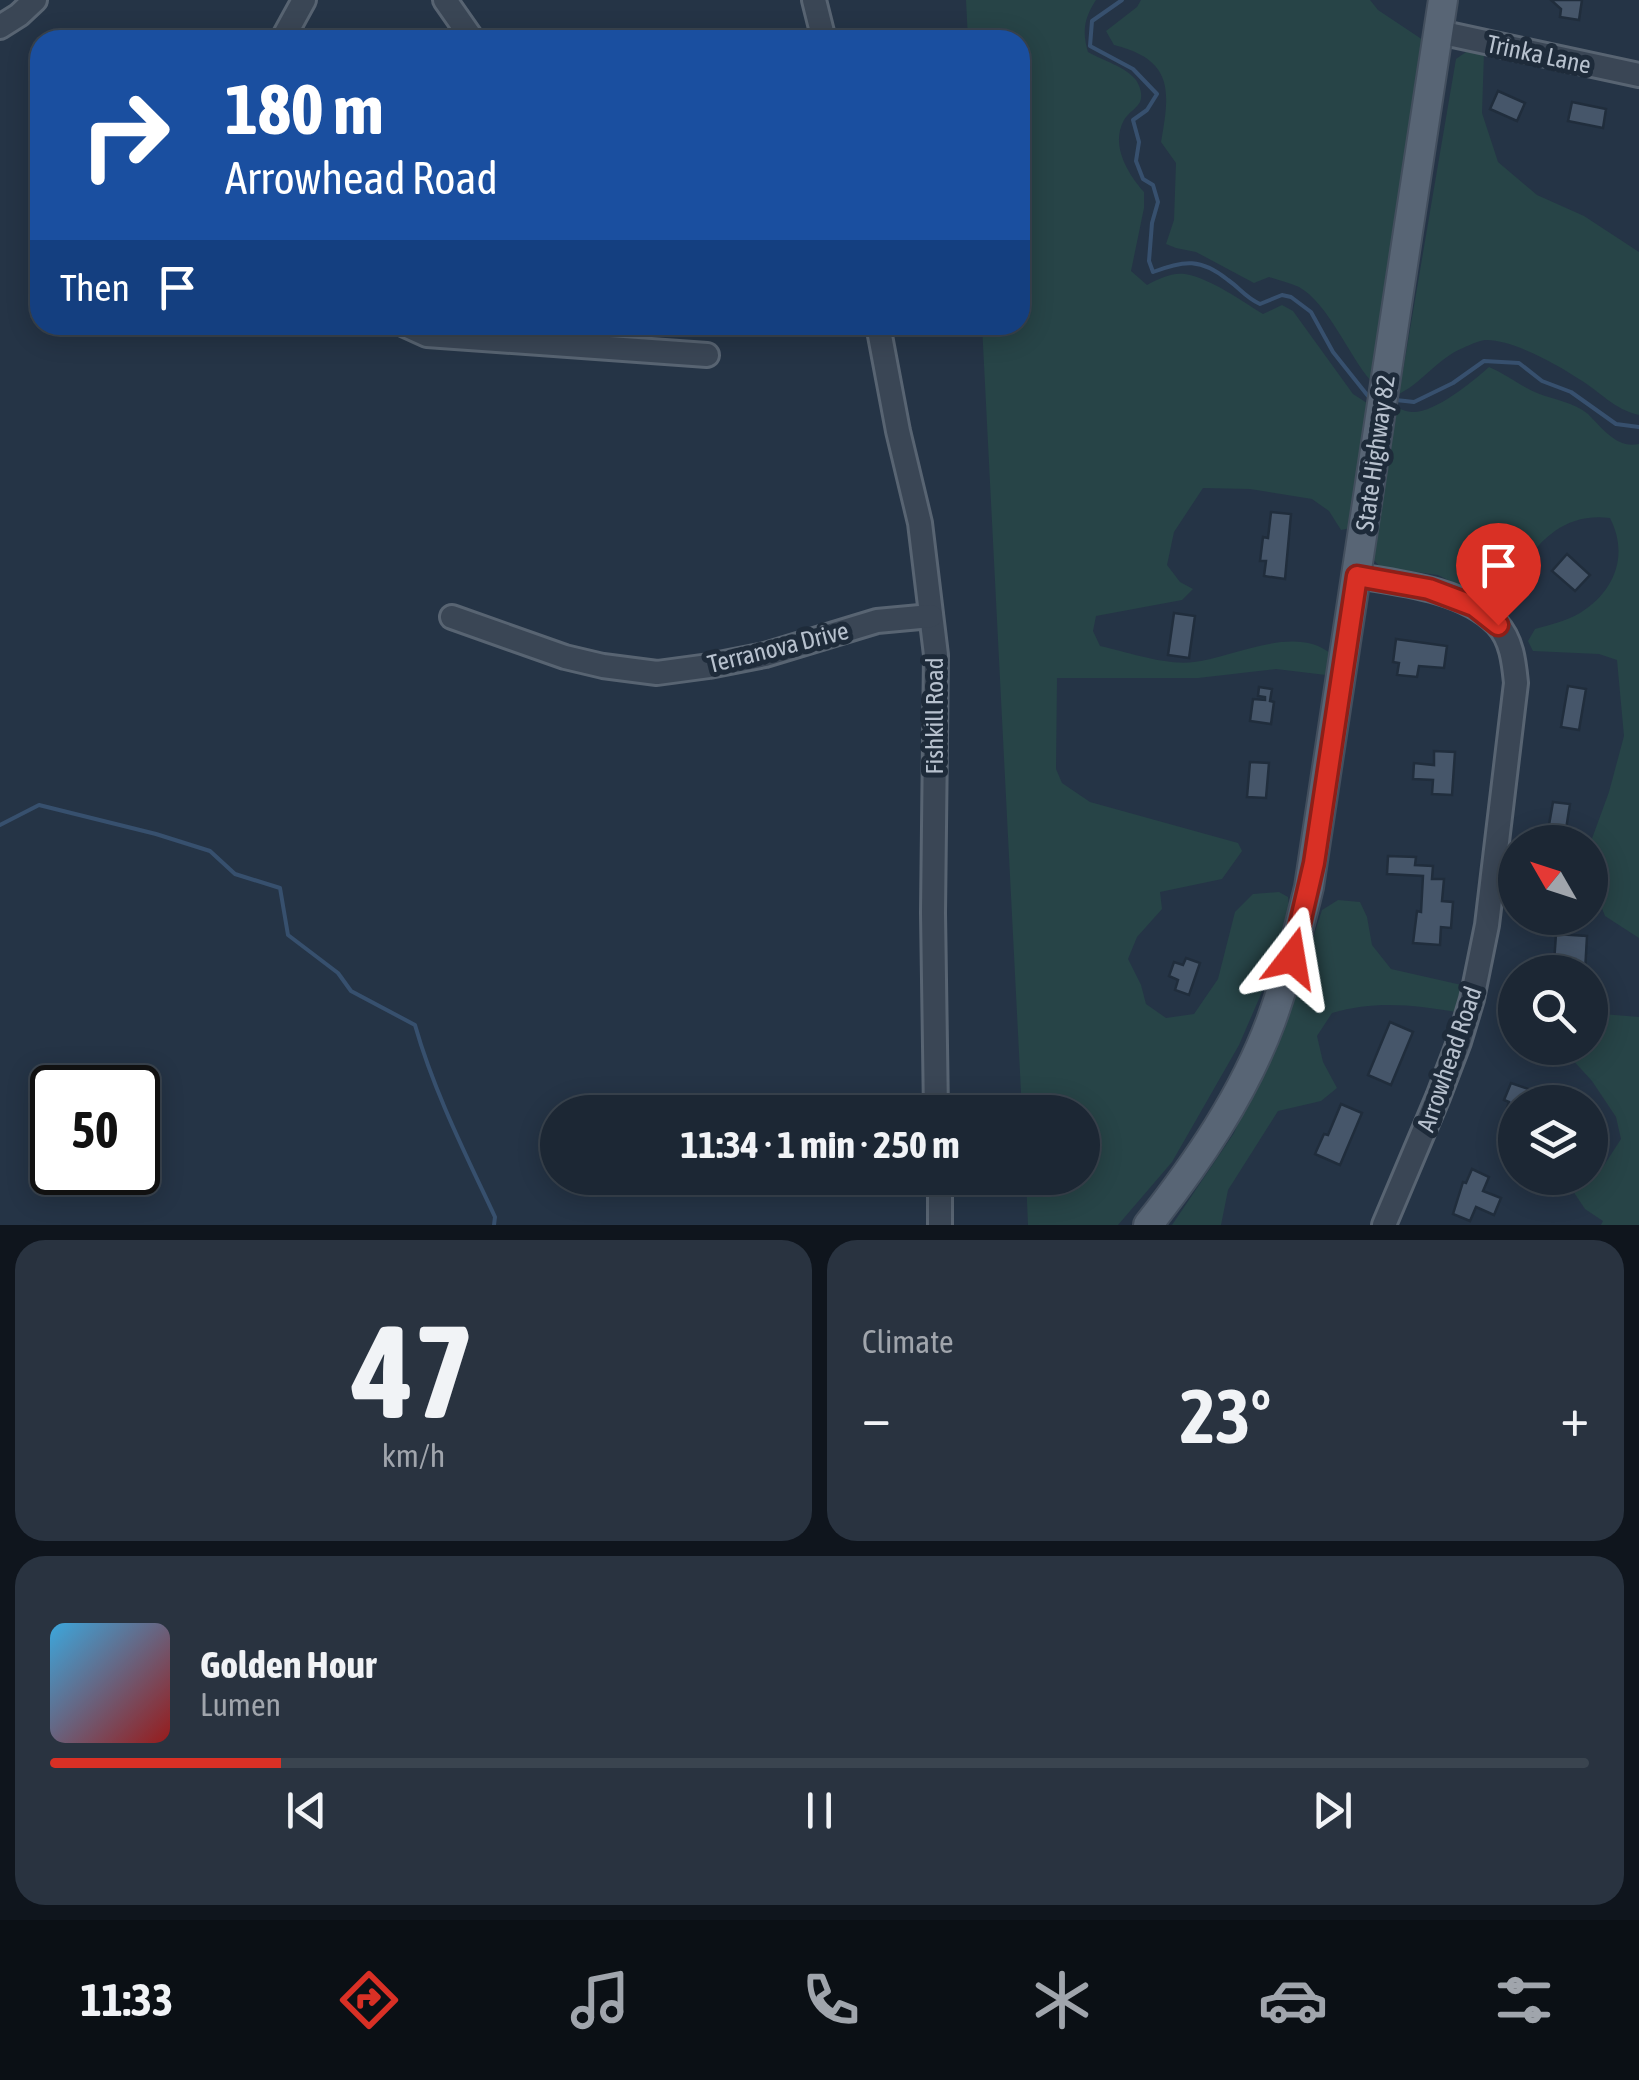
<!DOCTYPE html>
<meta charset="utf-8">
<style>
body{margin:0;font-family:"Asap Condensed",sans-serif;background:#293340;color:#f1f3f6;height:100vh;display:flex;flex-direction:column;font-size:38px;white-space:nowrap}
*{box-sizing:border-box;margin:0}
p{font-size:32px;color:#a0a5ac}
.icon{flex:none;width:55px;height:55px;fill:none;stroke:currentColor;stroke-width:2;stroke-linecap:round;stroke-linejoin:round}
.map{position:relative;height:1225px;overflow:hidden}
.panel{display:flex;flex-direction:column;gap:15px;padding:15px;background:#0f151d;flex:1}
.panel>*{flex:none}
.banner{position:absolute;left:30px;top:30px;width:1000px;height:305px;border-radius:30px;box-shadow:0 5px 25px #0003,0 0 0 2px #3a444f;background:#1a4fa0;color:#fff;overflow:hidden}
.needle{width:65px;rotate:309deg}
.controls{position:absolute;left:1498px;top:825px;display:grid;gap:20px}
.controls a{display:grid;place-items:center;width:110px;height:110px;border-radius:50%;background:#1c2734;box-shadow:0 5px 25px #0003,0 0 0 2px #3a444f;font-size:50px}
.speed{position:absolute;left:30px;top:1065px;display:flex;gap:20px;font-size:50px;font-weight:700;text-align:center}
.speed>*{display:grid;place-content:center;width:130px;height:130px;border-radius:50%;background:#1c2734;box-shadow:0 5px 25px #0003,0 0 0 2px #3a444f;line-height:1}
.speed .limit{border:5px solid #111;border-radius:15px;background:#fff;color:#111}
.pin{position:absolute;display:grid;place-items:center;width:85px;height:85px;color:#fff;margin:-102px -42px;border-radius:50% 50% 50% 0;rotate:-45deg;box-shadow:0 0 10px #0007}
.pin .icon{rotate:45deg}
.me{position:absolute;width:110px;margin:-55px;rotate:14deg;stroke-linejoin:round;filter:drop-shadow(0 0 8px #0008)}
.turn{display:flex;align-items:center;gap:35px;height:210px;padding:0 30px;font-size:45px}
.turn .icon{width:130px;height:130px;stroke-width:2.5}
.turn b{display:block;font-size:70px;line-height:85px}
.then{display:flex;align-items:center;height:95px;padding:0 30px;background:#0003;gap:20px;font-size:38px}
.big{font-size:75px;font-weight:700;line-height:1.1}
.panel .widget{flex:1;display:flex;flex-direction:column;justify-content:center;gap:15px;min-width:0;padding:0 35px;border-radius:30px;background:#293340}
.panel .dial{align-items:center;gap:0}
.dial b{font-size:130px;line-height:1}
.song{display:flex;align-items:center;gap:30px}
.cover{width:120px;height:120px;border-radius:15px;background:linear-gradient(135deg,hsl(200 70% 55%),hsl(0 70% 35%))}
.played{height:10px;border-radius:5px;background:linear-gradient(90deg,#d93025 15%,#3a444f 15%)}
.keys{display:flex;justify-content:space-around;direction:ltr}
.heat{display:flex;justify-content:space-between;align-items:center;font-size:55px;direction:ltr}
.panel .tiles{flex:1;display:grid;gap:15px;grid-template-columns:1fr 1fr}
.widget:last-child{grid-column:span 2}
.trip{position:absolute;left:540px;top:1095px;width:560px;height:100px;border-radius:50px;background:#1c2734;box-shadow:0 5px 25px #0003,0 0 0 2px #3a444f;font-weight:700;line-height:100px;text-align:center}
.menu{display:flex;height:160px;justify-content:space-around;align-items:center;background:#0b1015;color:#a0a5ac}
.menu .icon{width:70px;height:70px}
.menu .on{color:#d93025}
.menu b{font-size:45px;color:#f1f3f6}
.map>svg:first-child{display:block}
.green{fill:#274447}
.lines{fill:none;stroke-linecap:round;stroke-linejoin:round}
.stream{stroke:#37506e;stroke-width:4}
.building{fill:#46566a;stroke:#202d3c;stroke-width:2.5}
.minor-casing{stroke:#586472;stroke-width:28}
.major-casing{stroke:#434f5e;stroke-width:32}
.minor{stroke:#3a4655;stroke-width:22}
.major{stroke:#586575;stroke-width:28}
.route-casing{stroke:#8d1f18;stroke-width:25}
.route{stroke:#d93025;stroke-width:18}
.labels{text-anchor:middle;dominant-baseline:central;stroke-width:10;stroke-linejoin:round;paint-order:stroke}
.street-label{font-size:25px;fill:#b7c1ce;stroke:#1e2b3a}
</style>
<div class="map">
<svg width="1639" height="1225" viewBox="0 0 1639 1225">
<rect width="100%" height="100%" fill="#253446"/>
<g class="green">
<path d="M966 0H1096C1084 18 1082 32 1088 52 1102 60 1126 67 1136 80 1140 86 1143 95 1140 102 1136 109 1128 113 1124 120 1110 145 1128 174 1144 192V208L1131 271 1147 285C1158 279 1172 272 1185 274 1212 279 1240 300 1263 314L1282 305 1293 311 1353 394 1370 405 1351 528 1341 530 1329 511 1312 499 1250 489 1203 488 1174 532 1167 565 1180 582 1193 589 1182 600 1096 616 1093 631 1100 646C1127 652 1167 666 1194 662 1233 657 1296 624 1331 654L1326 675 1276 669 1198 678H1057L1056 769 1062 783 1090 802 1238 843 1242 851 1222 879 1160 892 1162 909 1137 937 1128 959 1141 985 1146 1004 1166 1018 1194 1014 1218 979 1235 912 1253 894 1279 892 1288 897 1289 907 1271 971 1239 1045 1172 1162 1118 1225H1028L1026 1178H1082V1112H1022L982 325H1020V40H968Z"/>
<path d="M1141 0H1370L1378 10 1423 40 1371 381C1349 356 1328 303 1299 287 1290 283 1278 280 1269 277L1254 283 1196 252 1176 248 1166 244 1174 220 1176 163 1161 142C1170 91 1174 60 1114 45L1106 31 1137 7Z"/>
<path d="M1466 52 1484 53 1482 113 1498 162 1537 195 1584 216 1639 252V415C1613 409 1601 392 1579 379 1557 364 1511 339 1485 340 1478 341 1469 345 1463 348 1438 358 1423 382 1399 394L1456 59Z"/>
<path d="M1489 367C1506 374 1520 386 1537 393 1554 400 1574 402 1588 414 1602 428 1617 449 1639 444V938L1605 916 1598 898 1590 888V844L1609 792 1624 736 1617 660 1599 654 1533 651 1528 641 1535 629C1549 625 1567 621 1580 613 1615 591 1629 555 1610 518 1553 511 1527 557 1502 599L1489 601 1438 575 1380 567 1373 559 1396 408C1402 409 1407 412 1412 412 1435 413 1472 382 1489 367Z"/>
<path d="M1338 900 1360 902 1367 917 1372 945 1391 969 1466 986 1461 1013C1415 1005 1377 1000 1332 1013L1317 1036 1323 1062 1337 1088 1321 1101 1278 1111 1228 1190 1221 1225H1172L1234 1133 1298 984 1322 910Z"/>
<polygon points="1590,1013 1639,1017 1639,1225 1601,1225 1603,1221 1585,1209 1573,1191 1601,1170 1621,1139 1616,1117 1592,1081 1571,1058 1551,1048 1590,1048"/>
</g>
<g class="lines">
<g class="stream">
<path d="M1122 0 1092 21 1090 46 1133 69 1157 94 1147 110 1133 120 1139 142 1136 161 1143 179 1153 185 1158 202 1152 223 1149 261 1153 272C1184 260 1201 258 1228 280 1241 289 1245 297 1260 304L1282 295 1291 297 1311 312 1333 352 1368 396H1371"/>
<polyline points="1396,400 1414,402 1453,383 1484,361 1519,363 1542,381 1571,392 1616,424 1639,427"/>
<path d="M0 825 39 805 156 834 210 851 235 874 280 888 288 935 338 973 351 991 415 1025C434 1092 466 1155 495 1217L494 1225"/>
</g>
</g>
<g class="building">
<polygon points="1551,0 1582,0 1579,20 1560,17 1561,9"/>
<polygon points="1498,91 1525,103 1517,121 1490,109"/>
<polygon points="1572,102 1606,109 1603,128 1568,121"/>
<polygon points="1271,512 1291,514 1285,579 1264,576 1266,561 1260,561 1263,537 1268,538"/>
<polygon points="1567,554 1590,575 1575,591 1552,571"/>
<polygon points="1174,613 1195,616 1189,658 1168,655"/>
<polygon points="1396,639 1447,646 1444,668 1419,666 1417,677 1397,675 1399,663 1393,662"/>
<polygon points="1568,686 1586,689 1579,730 1561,727"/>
<polygon points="1259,687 1272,689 1270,701 1274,702 1271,724 1250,721 1253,699 1265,700 1265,697 1258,696"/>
<polygon points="1434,751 1455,752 1452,795 1432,794 1433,780 1413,779 1414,763 1434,765"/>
<polygon points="1250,762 1269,763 1266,798 1247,797"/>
<polygon points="1553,802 1570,804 1564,842 1546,842"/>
<polygon points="1388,856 1416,857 1415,865 1433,866 1432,879 1444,879 1442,901 1453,902 1451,928 1441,927 1440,945 1413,943 1417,911 1421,912 1423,876 1387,874"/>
<polygon points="1556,934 1587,936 1585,972 1542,972 1543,962 1554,963"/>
<polygon points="1186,958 1200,963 1189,995 1175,990 1178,980 1169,976 1174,962 1183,965"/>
<polygon points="1390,1022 1413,1032 1391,1085 1368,1075"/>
<polygon points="1511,1083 1534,1091 1531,1102 1515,1102 1515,1147 1500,1142 1510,1116 1505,1114 1509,1102 1504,1100"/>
<polygon points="1341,1104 1362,1113 1340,1165 1315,1154 1324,1134 1328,1135"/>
<polygon points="1472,1169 1489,1177 1483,1191 1501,1198 1494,1215 1476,1207 1470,1221 1453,1214 1463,1182 1466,1183"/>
</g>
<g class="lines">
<g class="minor-casing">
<g id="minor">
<polyline points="445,0 473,40"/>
<polyline points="814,0 824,40"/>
<polyline points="0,27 19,15 35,0"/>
<polyline points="1439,32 1639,75"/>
<polyline points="282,40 304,0"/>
<polyline points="405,325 427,335 707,355"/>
<polyline points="878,325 898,431 920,523 936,655 933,913 936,1112"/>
<path d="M1357 576C1401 583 1465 590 1497 624 1512 640 1514 663 1516 683L1487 925 1472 999 1459 1042 1438 1097 1384 1225"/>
<polyline points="452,617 565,657 603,666 657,673 709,666 765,655 877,621 931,616"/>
<polyline points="940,1225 940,1178"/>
</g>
</g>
<g class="major-casing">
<path id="major" d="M1148 1225C1197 1163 1243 1096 1271 1021 1287 977 1298 932 1309 887L1443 0"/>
</g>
<use href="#minor" class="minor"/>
<use href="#major" class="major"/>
</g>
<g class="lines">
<g class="route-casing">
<polyline id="route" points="1292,958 1314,863 1357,576 1429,589 1474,606 1498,625"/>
</g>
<use href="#route" class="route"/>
</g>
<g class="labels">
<g class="street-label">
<text transform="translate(1539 54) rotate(12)">Trinka Lane</text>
<text transform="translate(1375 453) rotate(-82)">State Highway 82</text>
<text transform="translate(778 647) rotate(-14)">Terranova Drive</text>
<text transform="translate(934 716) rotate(-90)">Fishkill Road</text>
<text transform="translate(1449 1059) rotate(-71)">Arrowhead Road</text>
</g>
</g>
</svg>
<div class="controls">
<a><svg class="needle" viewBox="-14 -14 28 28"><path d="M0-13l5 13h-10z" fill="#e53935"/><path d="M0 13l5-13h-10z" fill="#a0a5ac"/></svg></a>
<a><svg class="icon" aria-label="search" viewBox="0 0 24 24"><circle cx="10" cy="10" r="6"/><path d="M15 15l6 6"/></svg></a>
<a><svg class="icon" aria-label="layers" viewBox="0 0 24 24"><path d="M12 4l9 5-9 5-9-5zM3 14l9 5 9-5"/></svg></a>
</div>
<div class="speed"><div class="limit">50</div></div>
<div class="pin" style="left:1498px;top:625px;background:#d93025"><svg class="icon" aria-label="arrive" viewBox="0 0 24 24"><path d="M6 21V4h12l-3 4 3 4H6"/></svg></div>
<svg class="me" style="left:1292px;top:958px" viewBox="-20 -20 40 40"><path d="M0-17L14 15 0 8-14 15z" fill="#d93025" stroke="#fff" stroke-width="4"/></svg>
<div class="trip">11:34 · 1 min · 250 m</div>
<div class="banner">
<div class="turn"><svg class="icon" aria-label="right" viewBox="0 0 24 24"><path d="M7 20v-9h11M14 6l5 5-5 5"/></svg><div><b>180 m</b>Arrowhead Road</div></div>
<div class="then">Then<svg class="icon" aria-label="arrive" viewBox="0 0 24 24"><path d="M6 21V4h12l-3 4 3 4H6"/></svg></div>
</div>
</div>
<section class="panel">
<div class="tiles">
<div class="widget dial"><b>47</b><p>km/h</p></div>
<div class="widget"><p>Climate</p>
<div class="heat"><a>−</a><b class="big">23°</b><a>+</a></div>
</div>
<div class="widget">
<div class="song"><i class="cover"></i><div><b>Golden Hour</b><p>Lumen</p></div></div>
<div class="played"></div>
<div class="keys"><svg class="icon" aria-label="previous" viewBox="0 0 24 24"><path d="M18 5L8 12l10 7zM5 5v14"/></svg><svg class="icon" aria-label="pause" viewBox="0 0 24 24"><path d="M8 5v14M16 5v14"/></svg><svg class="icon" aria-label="next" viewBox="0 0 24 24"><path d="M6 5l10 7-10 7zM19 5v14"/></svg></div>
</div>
</div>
</section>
<nav class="menu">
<b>11:33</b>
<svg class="icon on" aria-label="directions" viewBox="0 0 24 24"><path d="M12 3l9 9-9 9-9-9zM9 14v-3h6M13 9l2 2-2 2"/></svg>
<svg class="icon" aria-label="music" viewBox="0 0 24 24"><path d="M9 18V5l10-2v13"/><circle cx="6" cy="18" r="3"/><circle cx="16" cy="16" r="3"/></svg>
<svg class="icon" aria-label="phone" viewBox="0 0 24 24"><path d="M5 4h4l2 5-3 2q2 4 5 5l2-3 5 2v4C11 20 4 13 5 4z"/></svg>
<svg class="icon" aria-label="climate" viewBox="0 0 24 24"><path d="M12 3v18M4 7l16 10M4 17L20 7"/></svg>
<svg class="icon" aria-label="car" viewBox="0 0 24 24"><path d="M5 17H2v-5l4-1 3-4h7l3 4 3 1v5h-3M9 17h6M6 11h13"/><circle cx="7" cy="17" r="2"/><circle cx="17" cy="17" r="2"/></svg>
<svg class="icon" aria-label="filters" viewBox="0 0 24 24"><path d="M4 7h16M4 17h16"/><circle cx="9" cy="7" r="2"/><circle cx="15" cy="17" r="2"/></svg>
</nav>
